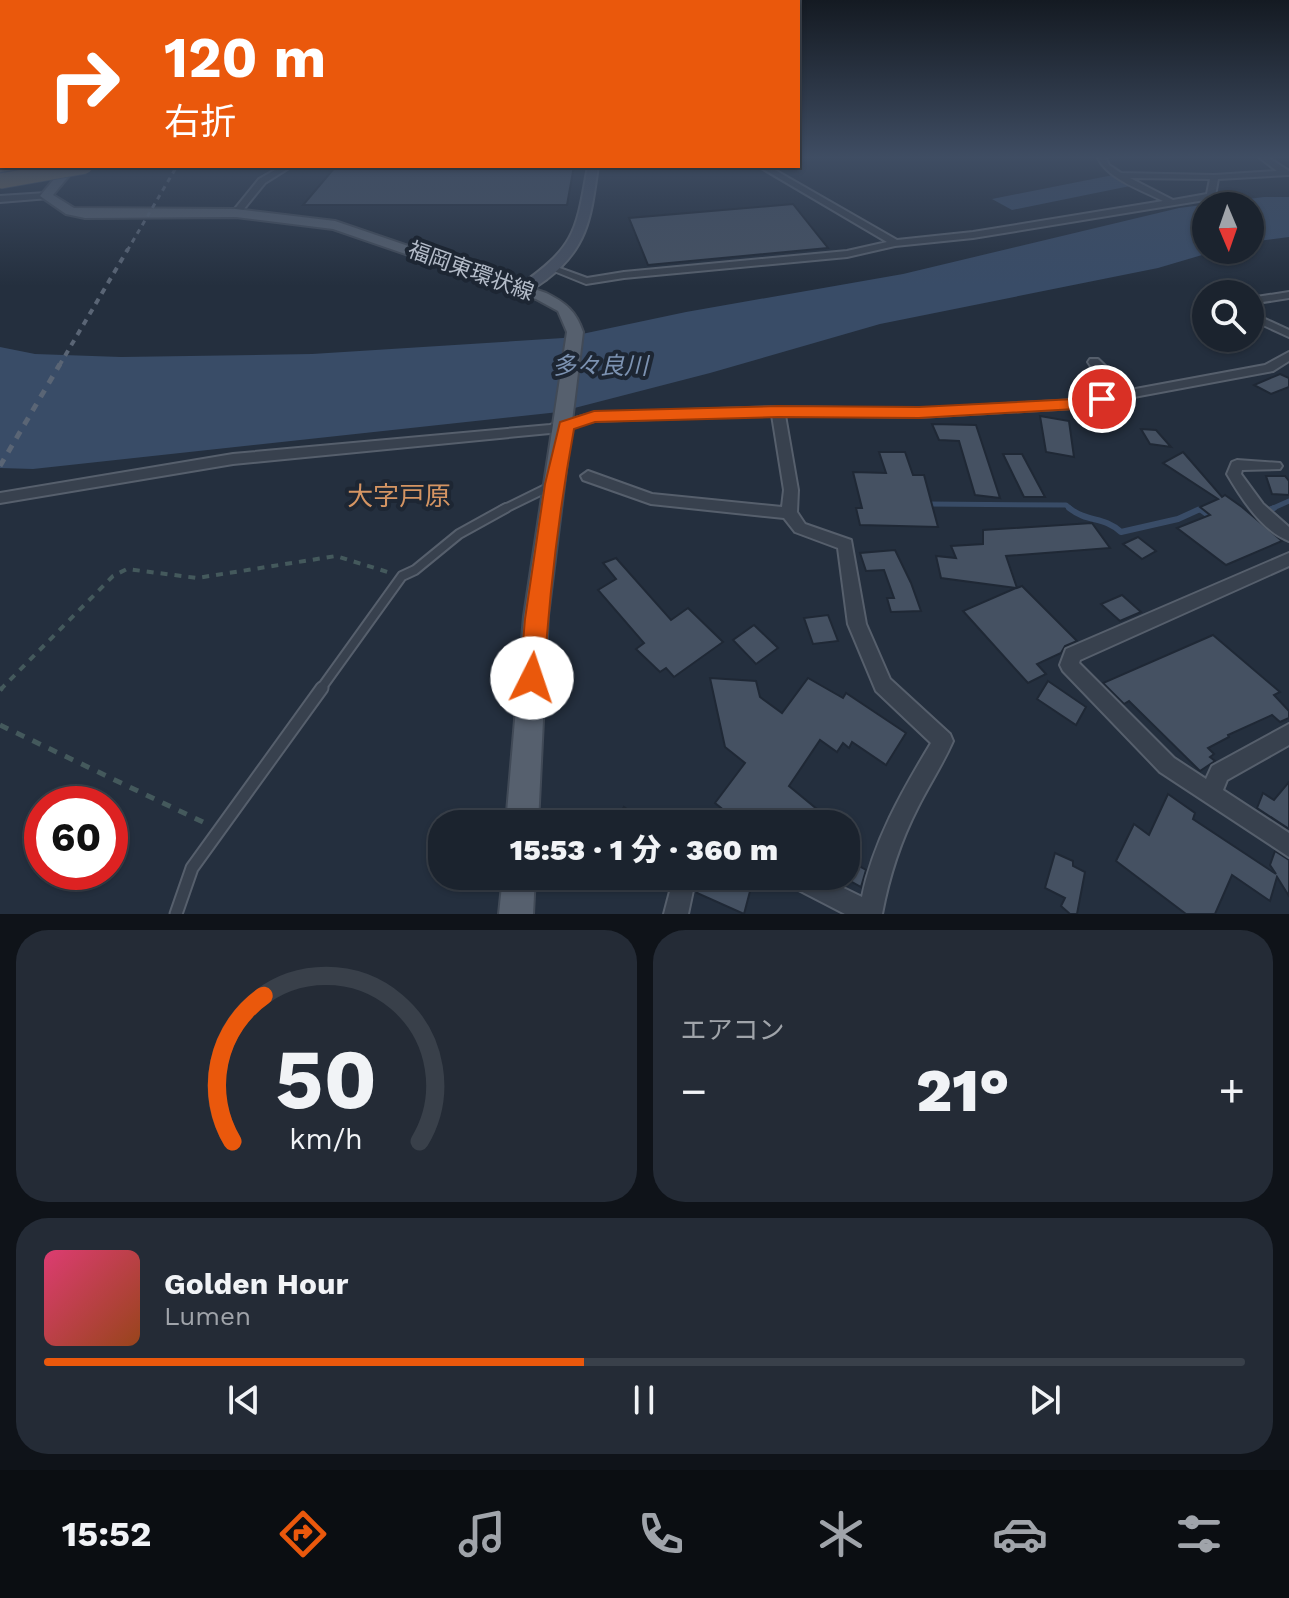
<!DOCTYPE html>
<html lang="ja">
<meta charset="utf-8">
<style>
body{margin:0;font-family:"Work Sans","Noto Sans JP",sans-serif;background:#242b36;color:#f1f3f6;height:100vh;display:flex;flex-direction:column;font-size:30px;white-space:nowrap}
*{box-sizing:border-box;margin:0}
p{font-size:26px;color:#a0a4aa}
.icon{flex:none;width:44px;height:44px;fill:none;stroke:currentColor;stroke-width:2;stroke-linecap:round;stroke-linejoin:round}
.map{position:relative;height:914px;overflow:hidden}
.sheet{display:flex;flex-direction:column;gap:16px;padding:16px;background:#0f1319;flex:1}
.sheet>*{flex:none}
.guide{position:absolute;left:0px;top:0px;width:800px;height:168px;box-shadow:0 2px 6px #0004,0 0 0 2px #39404a;background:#ea580c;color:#fff;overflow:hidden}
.needle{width:52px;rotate:178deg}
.controls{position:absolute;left:1192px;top:192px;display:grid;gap:16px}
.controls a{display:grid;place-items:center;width:72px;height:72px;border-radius:50%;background:#1b232e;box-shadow:0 2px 6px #0004,0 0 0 2px #39404a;font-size:40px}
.speed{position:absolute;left:24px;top:786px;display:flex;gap:16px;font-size:40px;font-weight:700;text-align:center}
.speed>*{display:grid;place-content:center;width:104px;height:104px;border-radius:50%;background:#1b232e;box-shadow:0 2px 6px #0004,0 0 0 2px #39404a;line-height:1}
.speed .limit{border:12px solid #d22;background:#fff;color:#111}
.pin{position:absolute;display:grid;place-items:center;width:68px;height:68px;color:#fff;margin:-34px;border:4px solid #fff;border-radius:50%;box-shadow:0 2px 8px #0007}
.me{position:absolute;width:88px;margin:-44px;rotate:4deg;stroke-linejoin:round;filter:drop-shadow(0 0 6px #0008)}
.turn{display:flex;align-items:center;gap:28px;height:168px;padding:0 32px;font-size:36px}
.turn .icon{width:104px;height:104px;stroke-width:2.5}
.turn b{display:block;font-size:56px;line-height:68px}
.big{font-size:60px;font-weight:800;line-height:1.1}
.sheet .card{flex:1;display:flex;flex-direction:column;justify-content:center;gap:12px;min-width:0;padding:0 28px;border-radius:32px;background:#242b36}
.sheet .dial{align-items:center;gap:0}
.dial svg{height:208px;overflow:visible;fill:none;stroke:#39404a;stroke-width:7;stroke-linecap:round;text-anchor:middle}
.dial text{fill:#f1f3f6;stroke:none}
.song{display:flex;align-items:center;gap:24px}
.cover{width:96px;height:96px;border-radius:12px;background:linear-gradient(135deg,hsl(340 70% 55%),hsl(20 70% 35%))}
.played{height:8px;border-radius:4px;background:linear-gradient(90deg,#ea580c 45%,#39404a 45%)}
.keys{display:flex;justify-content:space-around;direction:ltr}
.heat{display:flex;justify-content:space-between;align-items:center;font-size:44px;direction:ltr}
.sheet .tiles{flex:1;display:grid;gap:16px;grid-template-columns:1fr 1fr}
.card:last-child{grid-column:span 2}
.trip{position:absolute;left:428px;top:810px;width:432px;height:80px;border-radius:32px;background:#1b232e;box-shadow:0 2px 6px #0004,0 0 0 2px #39404a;font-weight:800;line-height:80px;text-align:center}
.tabs{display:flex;height:128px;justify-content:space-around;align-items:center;background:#0b0e12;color:#a0a4aa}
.tabs .icon{width:56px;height:56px}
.tabs .active{color:#ea580c}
.tabs b{font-size:36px;color:#f1f3f6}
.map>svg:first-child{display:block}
.water{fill:#394c67}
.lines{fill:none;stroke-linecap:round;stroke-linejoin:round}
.stream-far1{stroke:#394c67;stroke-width:5}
.stream{stroke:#394c67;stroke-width:6}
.building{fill:#455162;stroke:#1f2835;stroke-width:2}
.lane-far2-casing{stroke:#565f6c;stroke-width:11}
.lane-far1-casing{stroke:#565f6c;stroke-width:12}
.lane-casing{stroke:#565f6c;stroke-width:15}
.street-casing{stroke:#565f6c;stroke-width:4}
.secondary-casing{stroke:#565f6c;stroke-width:4}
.primary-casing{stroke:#414a57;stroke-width:4}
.highway-casing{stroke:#434c59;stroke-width:4}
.path-far1{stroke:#44595c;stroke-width:4;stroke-dasharray:7 7;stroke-linecap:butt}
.path{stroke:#44595c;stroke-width:5;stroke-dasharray:9 9;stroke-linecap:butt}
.lane-far2{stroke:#38414e;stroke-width:7}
.lane-far1{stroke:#38414e;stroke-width:8}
.lane{stroke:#38414e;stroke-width:11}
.street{fill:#38414e;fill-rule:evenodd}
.secondary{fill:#465061;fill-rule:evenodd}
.primary{fill:#56606e;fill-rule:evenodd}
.highway{fill:#746855;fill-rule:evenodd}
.rail-far2{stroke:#5a6575;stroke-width:3;stroke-dasharray:5 5;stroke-linecap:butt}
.rail-far1{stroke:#5a6575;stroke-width:4;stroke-dasharray:6 6;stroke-linecap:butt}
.rail{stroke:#5a6575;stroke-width:5;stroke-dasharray:8 8;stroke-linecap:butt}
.highway-bridge-casing{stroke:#434c59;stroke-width:17;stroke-linecap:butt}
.highway-bridge{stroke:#746855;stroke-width:15}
.route{fill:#ea580c;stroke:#983908;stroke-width:2}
.labels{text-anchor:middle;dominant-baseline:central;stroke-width:8;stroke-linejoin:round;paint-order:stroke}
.street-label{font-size:22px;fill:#b4bcc9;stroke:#1d2633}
.water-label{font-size:24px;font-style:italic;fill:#7c92b1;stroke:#1d2633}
.quarter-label{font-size:26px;fill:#d59563;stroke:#1d2633}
</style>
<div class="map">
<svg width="1289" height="914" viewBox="0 0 1289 914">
<rect width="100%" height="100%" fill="#242f3e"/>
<g class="water">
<polygon points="1113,175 1135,185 1012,210 992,199"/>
<polygon points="1264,197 1289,197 1289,237 1250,242 1250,206 1206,206 1206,250 1219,250 1158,268 880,324 710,373 559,412 33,469 0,468 0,347 35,354 121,357 312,354 563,338 686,312 903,274 1179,208"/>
</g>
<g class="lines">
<g class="stream-far1">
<polyline points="928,504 1066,505 1072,510"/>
<polyline points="1198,510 1201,510"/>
<polyline points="1269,510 1289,501"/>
</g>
<g class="stream">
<path d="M1069 508C1088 523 1104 516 1121 532L1178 519 1200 509 1214 519"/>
<polyline points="1248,519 1274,508"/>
</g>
</g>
<g class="building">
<polygon points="336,166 574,166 567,205 303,205"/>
<polygon points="793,204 828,248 648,265 629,218"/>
<polygon points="1280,374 1289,378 1289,387 1271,394 1254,385"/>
<polygon points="1040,416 1069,421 1074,457 1046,452"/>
<polygon points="932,424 976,425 1000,498 975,495 959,441 939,440"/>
<polygon points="1141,429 1156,430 1171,447 1150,444"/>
<polygon points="879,452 905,452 913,475 924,475 938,527 860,525 856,508 862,508 853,472 886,473"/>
<polygon points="1183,452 1222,497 1225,495 1242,507 1282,541 1226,565 1177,528 1210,515 1200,507 1218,499 1163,463"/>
<polygon points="1003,454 1022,454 1045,497 1024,497"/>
<polygon points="1266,476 1285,476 1289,481 1289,495 1272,494"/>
<polygon points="1092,523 1110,548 1006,556 1017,588 1022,586 1077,641 1065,646 1061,653 1037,664 1046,674 1028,683 963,611 1016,588 941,578 936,556 956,558 951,546 983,544 983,530"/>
<polygon points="1138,537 1156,551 1142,559 1123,544"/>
<polygon points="895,550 911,583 921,611 891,612 887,598 894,598 884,570 866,571 860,553"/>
<polygon points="616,558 671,620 688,608 723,642 674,677 666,668 660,672 636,649 644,643 598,590 616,579 603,563"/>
<polygon points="1122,595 1141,612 1120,621 1101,604"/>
<polygon points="828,615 838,641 813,644 804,618"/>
<polygon points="754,625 778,648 756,664 733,640"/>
<polygon points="1213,635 1280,692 1274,695 1289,711 1289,718 1280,722 1272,715 1228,735 1229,737 1208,748 1214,754 1210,757 1215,761 1200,771 1129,701 1124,704 1103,683"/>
<polygon points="710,678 756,681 760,697 782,713 808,678 843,698 846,693 906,733 886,765 852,742 849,748 843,743 837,752 820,740 789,786 818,810 808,824 796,824 780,811 771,824 741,824 715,803 745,763 725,747"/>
<polygon points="1048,681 1086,707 1076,725 1037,699"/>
<polygon points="1289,782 1289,829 1257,808 1263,793 1274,800"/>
<polygon points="1168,794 1195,813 1193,819 1276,874 1270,865 1275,851 1289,860 1289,896 1277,877 1270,901 1232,875 1215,914 1186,914 1116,861 1134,824 1149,835"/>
<polygon points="624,807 649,824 613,824"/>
<polygon points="1055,853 1073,861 1073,866 1085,872 1077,914 1070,914 1061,906 1065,898 1045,888"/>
<polygon points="850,861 866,870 861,887 845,878"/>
<polygon points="703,876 744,876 753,880 744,914 697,893"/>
</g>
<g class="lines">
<g class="lane-far2-casing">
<polyline id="lane-far2" points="502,510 549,487"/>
</g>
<g class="lane-far1-casing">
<polyline id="lane-far1" points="320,690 402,576 415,570 459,534 506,508"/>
</g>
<g class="lane-casing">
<polyline id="lane" points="176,914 192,868 322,688"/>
</g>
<g class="street-casing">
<g id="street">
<path d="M1098 158H1106L1109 165 1121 173 1214 175 1277 171 1260 158H1269L1289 171V175L1218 179 1215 196 1211 199 973 238 895 246 847 257 624 278 586 284 549 269 554 266 587 278 624 272 847 251 887 242 758 166H768L897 240 973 232 1163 201C1142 190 1109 180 1098 158ZM1130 178 1210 179 1207 194 1173 200Z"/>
<polygon points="282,166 292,166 265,183 239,215 233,215 233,211 259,179"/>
<polygon points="46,193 50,196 49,198 0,202 0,196"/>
<polygon points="1289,292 1289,298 1250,304 1250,298"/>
<polygon points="1206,311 1206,318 1201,319 1195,316"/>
<polygon points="1250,312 1289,330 1289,337 1250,319"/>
<path d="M1289 352V361L1273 371 1075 408 919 417 785 415 798 490 797 512 805 524 851 540 866 624 890 679 950 734 953 741C943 764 929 785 918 807 900 842 889 877 882 914H845L787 884 784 876H819L862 897C873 842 902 791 931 743L876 691 848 624 838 548 795 532 784 518 651 504 583 480 581 476 588 471 652 494 782 507 784 490 772 415 594 421 550 433 233 464 0 503V493L233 454 550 425 594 413 778 407 919 409 1075 400 1118 392 1090 365 1088 362 1090 359H1098L1130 390 1265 365Z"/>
<path d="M1237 460 1280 463 1282 466 1280 469 1242 470 1241 474 1263 504 1289 527V541C1262 531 1241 498 1227 474L1232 462Z"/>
<polygon points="1289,553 1289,566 1080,660 1079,663 1174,758 1206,779 1212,766 1289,724 1289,745 1227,780 1223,790 1289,833 1289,857 1160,772 1063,671 1060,665 1066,649"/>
<polygon points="674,876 696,876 688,914 664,914"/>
</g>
</g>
<g class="secondary-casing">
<path id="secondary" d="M588 166H598C591 215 589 247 547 279 538 285 530 293 519 292V286C576 246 576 232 588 166Z"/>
</g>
<g class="primary-casing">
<g id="primary">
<path d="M65 166H77L53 195 74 208 236 209 335 221 546 293C566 303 576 311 583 332L548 616 538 824H506L524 616 567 332 558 311 536 299 333 229 236 217 85 218 66 214 40 196Z"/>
<polygon points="503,876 535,876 533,914 499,914"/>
</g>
</g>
<g class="highway-casing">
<polygon id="highway" points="36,166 34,169 0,175 0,167"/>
</g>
<polyline class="path-far1" points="0,690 113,576 127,569 197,578 336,556 391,573"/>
<g class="path">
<polyline points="0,690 2,688"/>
<polyline points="0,725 209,825"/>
</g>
<use href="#lane-far2" class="lane-far2"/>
<use href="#lane-far1" class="lane-far1"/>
<use href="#lane" class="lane"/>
<use href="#street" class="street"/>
<use href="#secondary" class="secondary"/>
<use href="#primary" class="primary"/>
<use href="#highway" class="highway"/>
<polyline class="rail-far2" points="127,251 177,166"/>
<polyline class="rail-far1" points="59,366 128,249"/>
<polyline class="rail" points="0,466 60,364"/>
<g class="highway-bridge-casing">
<polyline id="highway-bridge" points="0,181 85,166"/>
</g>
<use href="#highway-bridge" class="highway-bridge"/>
</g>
<linearGradient id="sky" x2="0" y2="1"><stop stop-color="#141a22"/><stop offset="0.55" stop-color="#3f4d63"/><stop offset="1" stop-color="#3f4d63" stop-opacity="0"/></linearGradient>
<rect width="1289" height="286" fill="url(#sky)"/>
<path class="route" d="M1102 394 1110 399 1107 403 1075 409 919 418 778 417 595 422 574 429C559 511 549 594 544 678L541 685 532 689 524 685 520 678 525 619 545 484 560 422 594 411 778 406 919 407 1075 399Z"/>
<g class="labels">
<g class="street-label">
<text transform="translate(471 271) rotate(20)">福岡東環状線</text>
</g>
<g class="water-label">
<text x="600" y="366">多々良川</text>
</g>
<g class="quarter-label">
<text x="399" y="496">大字戸原</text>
</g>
</g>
</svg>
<div class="controls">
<a><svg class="needle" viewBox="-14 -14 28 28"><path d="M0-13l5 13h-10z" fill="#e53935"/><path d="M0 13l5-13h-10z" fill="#a0a4aa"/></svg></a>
<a><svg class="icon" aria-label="search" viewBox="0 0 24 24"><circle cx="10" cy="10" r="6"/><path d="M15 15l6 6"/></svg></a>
</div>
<div class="speed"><div class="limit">60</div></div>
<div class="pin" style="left:1102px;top:399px;background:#d93025"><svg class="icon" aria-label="arrive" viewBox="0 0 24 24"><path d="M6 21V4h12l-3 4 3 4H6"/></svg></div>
<svg class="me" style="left:532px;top:678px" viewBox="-20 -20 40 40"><circle r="19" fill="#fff"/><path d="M0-13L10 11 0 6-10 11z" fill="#ea580c"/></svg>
<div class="trip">15:53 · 1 分 · 360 m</div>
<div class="guide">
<div class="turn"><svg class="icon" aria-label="right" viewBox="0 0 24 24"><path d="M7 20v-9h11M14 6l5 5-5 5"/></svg><div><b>120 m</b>右折</div></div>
</div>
</div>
<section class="sheet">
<div class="tiles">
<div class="card dial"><svg viewBox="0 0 100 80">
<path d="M14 69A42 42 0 1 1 86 69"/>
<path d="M14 69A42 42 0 0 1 26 13" stroke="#ea580c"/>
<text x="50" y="56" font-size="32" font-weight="700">50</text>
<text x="50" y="72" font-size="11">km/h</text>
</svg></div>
<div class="card"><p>エアコン</p>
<div class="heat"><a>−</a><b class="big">21°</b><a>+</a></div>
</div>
<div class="card">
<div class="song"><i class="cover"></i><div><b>Golden Hour</b><p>Lumen</p></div></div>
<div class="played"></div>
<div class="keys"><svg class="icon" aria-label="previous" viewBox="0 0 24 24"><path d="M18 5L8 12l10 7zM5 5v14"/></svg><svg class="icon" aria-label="pause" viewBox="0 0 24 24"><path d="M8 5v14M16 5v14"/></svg><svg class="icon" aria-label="next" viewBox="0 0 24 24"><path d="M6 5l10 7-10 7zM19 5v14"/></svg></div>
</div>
</div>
</section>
<nav class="tabs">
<b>15:52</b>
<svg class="icon active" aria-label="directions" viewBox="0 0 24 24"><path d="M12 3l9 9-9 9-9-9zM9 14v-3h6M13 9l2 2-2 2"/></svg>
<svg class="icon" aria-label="music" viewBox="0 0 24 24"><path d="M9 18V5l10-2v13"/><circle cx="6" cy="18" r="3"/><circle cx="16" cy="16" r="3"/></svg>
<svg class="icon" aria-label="phone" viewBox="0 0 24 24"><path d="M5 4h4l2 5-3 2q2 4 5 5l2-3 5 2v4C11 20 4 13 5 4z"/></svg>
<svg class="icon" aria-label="climate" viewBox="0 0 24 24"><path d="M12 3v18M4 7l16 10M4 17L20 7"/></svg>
<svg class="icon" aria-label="car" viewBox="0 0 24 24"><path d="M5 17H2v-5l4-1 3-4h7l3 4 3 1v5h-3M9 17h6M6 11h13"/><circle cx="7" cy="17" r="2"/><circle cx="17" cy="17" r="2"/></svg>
<svg class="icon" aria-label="filters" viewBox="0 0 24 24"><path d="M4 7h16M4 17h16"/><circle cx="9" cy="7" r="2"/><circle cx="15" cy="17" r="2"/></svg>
</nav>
